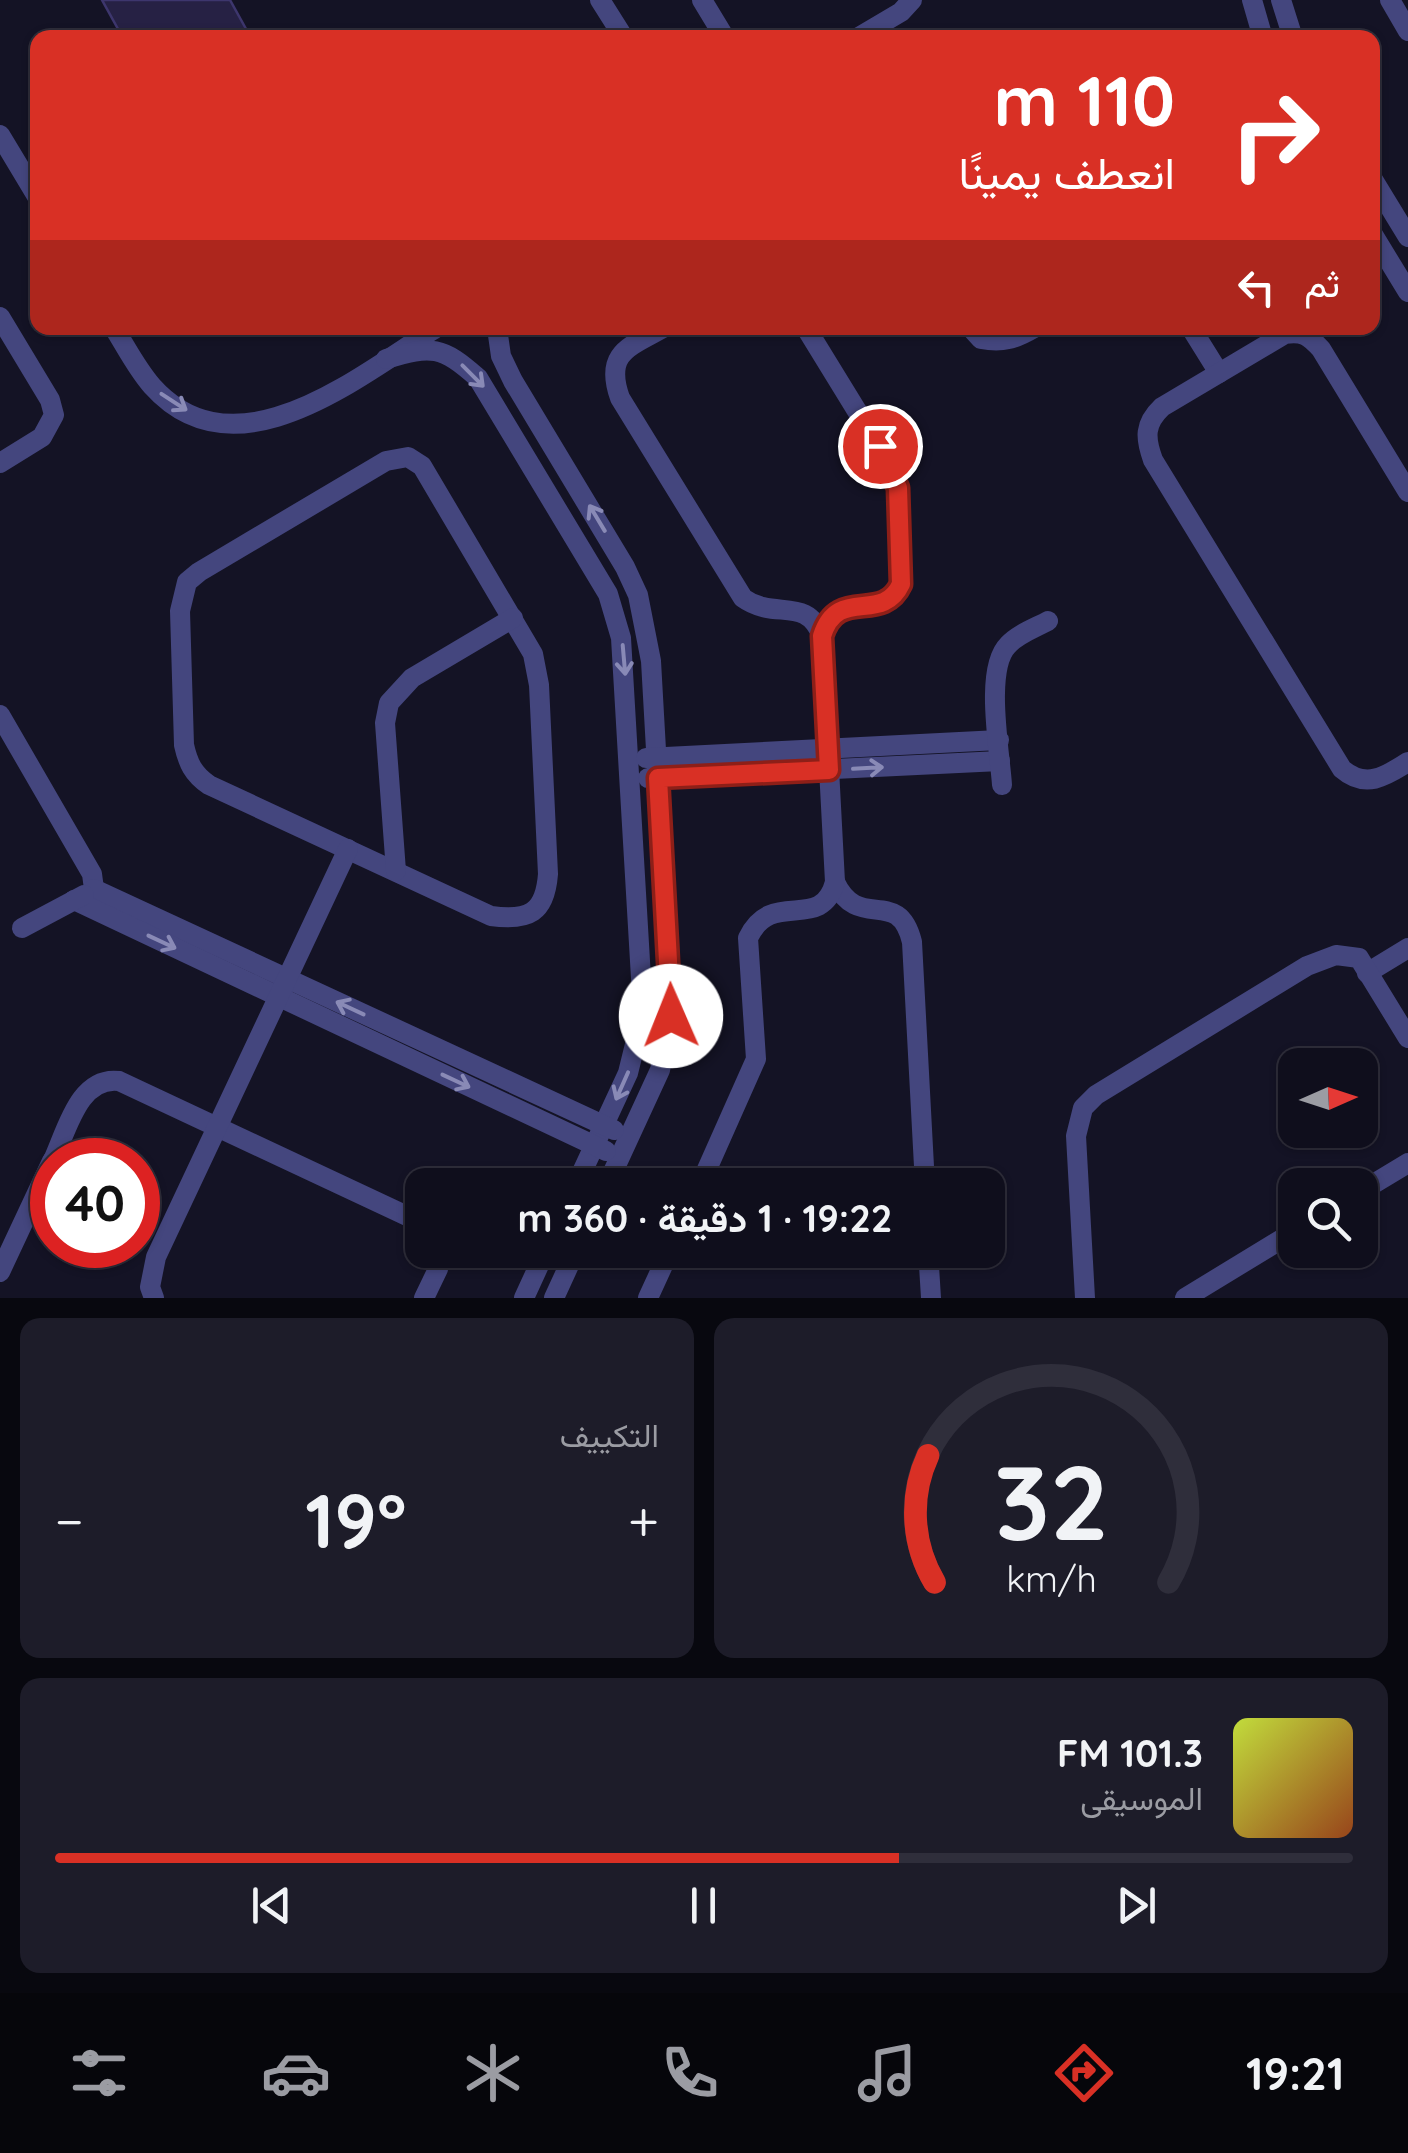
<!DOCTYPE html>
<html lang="ar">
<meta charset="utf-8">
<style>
body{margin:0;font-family:Quicksand,Vazirmatn,sans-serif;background:#1d1c29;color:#f1f3f6;direction:rtl;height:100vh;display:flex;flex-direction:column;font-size:38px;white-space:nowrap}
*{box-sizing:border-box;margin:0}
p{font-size:32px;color:#9b9ca3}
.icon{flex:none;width:55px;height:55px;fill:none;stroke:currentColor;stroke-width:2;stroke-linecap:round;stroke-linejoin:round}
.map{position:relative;height:1298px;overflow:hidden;direction:ltr}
.panel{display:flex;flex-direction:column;gap:20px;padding:20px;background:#08080f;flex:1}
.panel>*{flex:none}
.hud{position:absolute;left:30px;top:30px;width:1350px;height:305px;border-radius:20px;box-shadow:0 2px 8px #0004,0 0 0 2px #2f2e3b;direction:rtl;background:#d93025;color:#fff;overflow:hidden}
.needle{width:65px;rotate:87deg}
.fabs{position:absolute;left:1278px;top:1048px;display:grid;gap:20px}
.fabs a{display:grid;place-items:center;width:100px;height:100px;border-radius:20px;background:#0f0e1c;box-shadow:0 2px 8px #0004,0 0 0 2px #2f2e3b;font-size:50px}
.speed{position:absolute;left:30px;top:1138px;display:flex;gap:20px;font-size:50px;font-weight:700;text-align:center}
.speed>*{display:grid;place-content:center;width:130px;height:130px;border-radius:50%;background:#0f0e1c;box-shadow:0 2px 8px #0004,0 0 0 2px #2f2e3b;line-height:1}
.speed .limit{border:15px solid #d22;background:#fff;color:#111}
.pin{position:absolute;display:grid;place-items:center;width:85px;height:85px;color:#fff;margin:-42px;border:5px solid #fff;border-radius:50%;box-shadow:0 2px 10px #0007}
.me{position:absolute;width:110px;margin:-55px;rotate:359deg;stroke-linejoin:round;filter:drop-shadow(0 0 8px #0008)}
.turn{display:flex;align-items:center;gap:35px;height:210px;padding:0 40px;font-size:45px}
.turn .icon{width:130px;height:130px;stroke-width:2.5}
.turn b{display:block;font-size:70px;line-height:85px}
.then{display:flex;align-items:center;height:95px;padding:0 40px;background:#0003;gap:20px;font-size:38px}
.big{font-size:75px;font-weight:700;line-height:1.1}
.panel .tile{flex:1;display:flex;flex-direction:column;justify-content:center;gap:15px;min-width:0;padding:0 35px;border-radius:20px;background:#1d1c29}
.panel .dial{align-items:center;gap:0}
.dial svg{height:260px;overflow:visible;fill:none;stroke:#2f2e3b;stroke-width:7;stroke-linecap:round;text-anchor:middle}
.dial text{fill:#f1f3f6;stroke:none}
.song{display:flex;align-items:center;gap:30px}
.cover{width:120px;height:120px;border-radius:15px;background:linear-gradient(135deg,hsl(70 70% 55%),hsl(20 70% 35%))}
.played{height:10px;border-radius:5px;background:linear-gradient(90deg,#d93025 65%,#2f2e3b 65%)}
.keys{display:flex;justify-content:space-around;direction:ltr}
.heat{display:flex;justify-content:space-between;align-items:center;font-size:55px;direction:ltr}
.panel .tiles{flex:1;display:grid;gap:20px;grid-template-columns:1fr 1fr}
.tile:last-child{grid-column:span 2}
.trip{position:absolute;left:405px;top:1168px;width:600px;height:100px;border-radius:20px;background:#0f0e1c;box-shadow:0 2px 8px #0004,0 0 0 2px #2f2e3b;font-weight:700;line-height:100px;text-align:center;direction:rtl}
.dock{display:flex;height:160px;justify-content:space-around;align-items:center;background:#06060b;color:#9b9ca3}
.dock .icon{width:70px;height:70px}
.dock .current{color:#d93025}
.dock b{font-size:45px;color:#f1f3f6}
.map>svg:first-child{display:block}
.building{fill:#262144;stroke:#3d366d;stroke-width:2.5}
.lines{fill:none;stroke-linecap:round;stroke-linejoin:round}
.minor{stroke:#44467e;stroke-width:20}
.oneway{stroke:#898ab6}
.route-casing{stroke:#8d1f18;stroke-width:25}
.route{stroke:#d93025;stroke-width:18}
</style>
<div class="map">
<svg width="1408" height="1298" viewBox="0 0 1408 1298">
<rect width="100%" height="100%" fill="#141325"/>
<polygon class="building" points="102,0 230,0 251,38 123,38"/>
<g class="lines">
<g class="minor">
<polyline points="600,0 624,38"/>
<polyline points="702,0 725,38"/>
<polyline points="1252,0 1263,38"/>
<polyline points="1281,0 1293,38"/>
<polyline points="1390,0 1408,31"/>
<polyline points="857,38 901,12 912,0"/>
<polyline points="0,135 38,198"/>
<polyline points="1372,178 1408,237"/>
<polyline points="1372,233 1408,292"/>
<polyline points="0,317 50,400 54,415 42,437 0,463"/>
<path d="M114 328C126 347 137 369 152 386 236 480 360 375 436 328"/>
<polyline points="497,328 501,356 513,381 625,567 638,595 651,661 671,1016 660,1070 607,1185"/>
<path d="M663 328C629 347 604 353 620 398L743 598C775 621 806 595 822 636"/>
<path d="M971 328 981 339C1003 343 1015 339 1034 328"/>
<polyline points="1191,328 1219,373"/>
<path d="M386 359C432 345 442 346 478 378L608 594 621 638 643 1012 628 1073 576 1185"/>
<path d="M408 457 422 466 533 654 539 685 548 874C545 913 529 921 491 916L209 785C193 774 188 763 184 745L180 611 187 582 199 572 386 461Z"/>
<path d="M1408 492 1321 349C1309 336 1303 331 1285 334L1162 407C1144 424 1145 438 1153 460L1342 769C1365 789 1385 777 1408 762"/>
<polyline points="0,715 92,874 94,889"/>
<polyline points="646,758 999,740"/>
<polyline points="648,778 1000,761"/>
<path d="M1002 785C1000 752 984 669 1008 645 1018 634 1035 628 1048 621"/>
<polyline points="396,871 385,723 389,703 412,678 513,618"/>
<path d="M835 882C859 933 898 885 912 942L925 1185"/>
<polyline points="94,889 614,1130"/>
<polyline points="74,900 606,1151"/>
<polyline points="22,928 84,895"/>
<polyline points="1367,973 1408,948"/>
<path d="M53 1160C67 1130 79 1076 119 1081L422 1223"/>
<path d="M700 1185 756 1059 748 938C772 887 821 934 835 882L822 636C838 585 882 625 901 584L898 487 892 468 806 328"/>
<polyline points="1360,1192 1408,1163"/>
<polyline points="928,1250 931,1298"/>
<polyline points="0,1272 52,1161"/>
<polyline points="154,1298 150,1287 156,1257 348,849"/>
<polyline points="424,1298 438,1269 441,1250"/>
<polyline points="524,1298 546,1250"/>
<polyline points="554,1298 576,1250"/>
<polyline points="648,1298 670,1250"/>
<polyline points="1085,1298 1076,1136 1083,1108 1096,1095 1307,966 1336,955 1359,958 1408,1038"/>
<polyline points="1185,1298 1295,1231"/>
</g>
</g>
<defs><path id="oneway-shaft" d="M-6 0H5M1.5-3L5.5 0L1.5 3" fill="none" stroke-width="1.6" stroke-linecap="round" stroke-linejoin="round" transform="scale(2.5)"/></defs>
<g class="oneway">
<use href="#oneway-shaft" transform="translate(473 376) rotate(45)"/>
<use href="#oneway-shaft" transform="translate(174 402) rotate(33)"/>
<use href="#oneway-shaft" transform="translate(597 518) rotate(-121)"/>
<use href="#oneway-shaft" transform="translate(624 660) rotate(85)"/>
<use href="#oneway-shaft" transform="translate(868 768) rotate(-3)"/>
<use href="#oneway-shaft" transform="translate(162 942) rotate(25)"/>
<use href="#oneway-shaft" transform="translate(350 1008) rotate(-155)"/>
<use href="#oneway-shaft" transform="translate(456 1081) rotate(25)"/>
<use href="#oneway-shaft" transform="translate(622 1086) rotate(114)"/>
</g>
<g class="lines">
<g class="route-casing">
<path id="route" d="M671 1016 658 778 829 770 822 636C838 585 882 625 901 584L898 488 880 446"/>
</g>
<use href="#route" class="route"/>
</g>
</svg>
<div class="fabs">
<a><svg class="needle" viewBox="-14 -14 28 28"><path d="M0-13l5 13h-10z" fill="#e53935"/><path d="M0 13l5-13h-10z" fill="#9b9ca3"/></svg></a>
<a><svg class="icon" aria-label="search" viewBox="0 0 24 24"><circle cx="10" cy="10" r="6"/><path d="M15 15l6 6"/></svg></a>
</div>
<div class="speed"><div class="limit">40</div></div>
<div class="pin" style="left:880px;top:446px;background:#d93025"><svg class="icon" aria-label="arrive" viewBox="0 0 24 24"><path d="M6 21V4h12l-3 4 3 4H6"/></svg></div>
<svg class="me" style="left:671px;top:1016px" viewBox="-20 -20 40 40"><circle r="19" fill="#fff"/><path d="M0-13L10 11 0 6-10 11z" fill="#d93025"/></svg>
<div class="trip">19:22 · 1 دقيقة · 360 m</div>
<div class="hud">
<div class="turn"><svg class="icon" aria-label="right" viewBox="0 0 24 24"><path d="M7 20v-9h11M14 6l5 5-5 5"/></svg><div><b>110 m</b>انعطف يمينًا</div></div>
<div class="then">ثم<svg class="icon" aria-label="left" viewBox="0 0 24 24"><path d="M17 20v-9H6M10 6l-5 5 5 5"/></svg></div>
</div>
</div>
<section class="panel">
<div class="tiles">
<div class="tile dial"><svg viewBox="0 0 100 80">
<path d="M14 69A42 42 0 1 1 86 69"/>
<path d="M14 69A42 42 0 0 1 12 30" stroke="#d93025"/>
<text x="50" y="56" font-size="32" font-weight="700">32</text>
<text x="50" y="72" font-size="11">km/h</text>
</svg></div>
<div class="tile"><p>التكييف</p>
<div class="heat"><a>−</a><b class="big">19°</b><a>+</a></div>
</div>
<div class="tile">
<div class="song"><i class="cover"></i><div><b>101.3 FM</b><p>الموسيقى</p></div></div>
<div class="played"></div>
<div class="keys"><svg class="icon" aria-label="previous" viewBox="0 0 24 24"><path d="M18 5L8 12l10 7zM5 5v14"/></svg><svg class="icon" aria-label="pause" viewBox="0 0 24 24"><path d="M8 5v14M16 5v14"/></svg><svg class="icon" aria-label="next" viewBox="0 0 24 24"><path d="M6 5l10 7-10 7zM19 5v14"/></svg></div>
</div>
</div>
</section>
<nav class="dock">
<b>19:21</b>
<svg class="icon current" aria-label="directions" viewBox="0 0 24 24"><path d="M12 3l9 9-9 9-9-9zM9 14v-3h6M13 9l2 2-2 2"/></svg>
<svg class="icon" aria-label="music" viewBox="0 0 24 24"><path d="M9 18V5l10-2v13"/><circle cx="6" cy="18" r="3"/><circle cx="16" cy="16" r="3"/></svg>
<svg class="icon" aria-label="phone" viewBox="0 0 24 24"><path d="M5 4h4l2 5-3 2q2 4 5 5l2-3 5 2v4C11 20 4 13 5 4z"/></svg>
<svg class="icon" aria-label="climate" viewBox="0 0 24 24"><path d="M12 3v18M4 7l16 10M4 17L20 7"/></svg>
<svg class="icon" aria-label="car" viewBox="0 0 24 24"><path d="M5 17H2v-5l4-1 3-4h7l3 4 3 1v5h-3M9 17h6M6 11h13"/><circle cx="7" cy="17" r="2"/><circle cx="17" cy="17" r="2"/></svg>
<svg class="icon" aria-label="filters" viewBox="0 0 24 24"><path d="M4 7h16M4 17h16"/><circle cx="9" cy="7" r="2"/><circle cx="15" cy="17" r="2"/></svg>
</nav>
